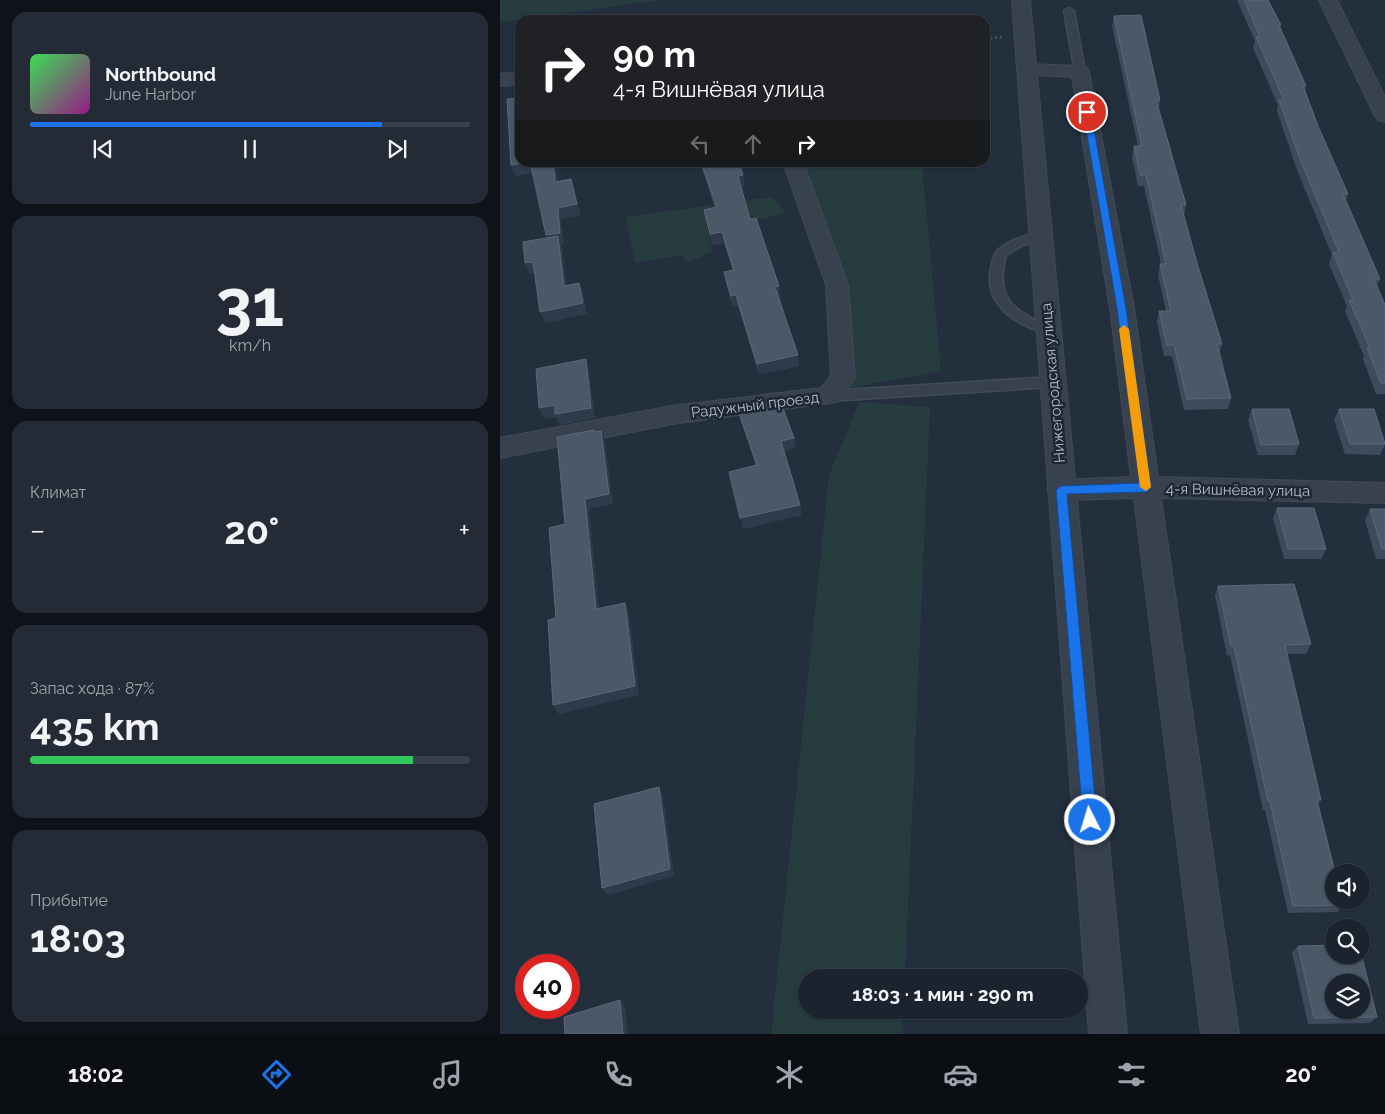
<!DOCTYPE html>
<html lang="ru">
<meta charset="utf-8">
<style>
body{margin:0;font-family:Raleway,sans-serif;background:#242b36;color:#f1f3f6;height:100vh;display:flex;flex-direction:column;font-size:19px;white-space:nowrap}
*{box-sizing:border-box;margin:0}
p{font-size:16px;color:#a0a4aa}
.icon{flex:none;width:28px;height:28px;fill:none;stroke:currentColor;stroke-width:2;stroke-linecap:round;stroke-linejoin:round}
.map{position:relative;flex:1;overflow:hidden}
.side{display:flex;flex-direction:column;gap:12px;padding:12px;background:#0f1319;width:500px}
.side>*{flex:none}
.hud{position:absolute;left:15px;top:15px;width:475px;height:152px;border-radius:15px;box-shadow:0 1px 4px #0004,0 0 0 1px #39404a;background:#202124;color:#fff;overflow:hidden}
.tools{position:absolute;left:825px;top:864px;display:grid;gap:10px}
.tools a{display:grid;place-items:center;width:45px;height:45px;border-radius:50%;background:#1b232e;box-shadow:0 1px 4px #0004,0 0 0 1px #39404a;font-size:25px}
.speed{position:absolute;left:15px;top:954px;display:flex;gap:10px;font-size:25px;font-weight:700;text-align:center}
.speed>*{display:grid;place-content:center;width:65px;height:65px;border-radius:50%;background:#1b232e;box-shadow:0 1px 4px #0004,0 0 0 1px #39404a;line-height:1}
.speed .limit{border:8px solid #d22;background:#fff;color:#111}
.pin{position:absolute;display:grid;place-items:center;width:42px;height:42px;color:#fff;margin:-21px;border:2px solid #fff;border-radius:50%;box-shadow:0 1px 5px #0007}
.me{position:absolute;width:55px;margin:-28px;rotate:355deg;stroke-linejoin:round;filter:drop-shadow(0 0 4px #0008)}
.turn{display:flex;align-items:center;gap:18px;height:105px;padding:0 15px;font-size:22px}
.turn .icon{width:65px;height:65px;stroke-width:2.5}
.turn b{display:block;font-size:35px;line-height:42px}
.lanes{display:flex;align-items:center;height:48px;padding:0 15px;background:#0003;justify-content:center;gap:25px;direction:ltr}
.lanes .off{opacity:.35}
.big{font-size:38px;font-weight:700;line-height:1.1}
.side .card{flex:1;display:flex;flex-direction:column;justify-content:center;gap:8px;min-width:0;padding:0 18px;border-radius:15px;background:#242b36}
.side .dial{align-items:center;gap:0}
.dial b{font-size:65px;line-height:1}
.song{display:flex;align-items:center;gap:15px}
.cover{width:60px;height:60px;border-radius:8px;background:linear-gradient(135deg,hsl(130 70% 55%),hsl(310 70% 35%))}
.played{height:5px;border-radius:2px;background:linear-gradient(90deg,#1a73e8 80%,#39404a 80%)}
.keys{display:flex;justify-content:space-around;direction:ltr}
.heat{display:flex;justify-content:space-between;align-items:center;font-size:28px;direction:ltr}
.charge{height:8px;border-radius:4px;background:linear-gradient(90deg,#34c759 87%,#39404a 0)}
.trip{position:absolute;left:298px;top:969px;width:290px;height:50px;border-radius:25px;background:#1b232e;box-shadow:0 1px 4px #0004,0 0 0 1px #39404a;font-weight:700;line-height:50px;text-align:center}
.menu{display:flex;height:80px;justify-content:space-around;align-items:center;background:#0b0e12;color:#a0a4aa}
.menu .icon{width:35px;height:35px}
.menu .selected{color:#1a73e8}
.menu b{font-size:22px;color:#f1f3f6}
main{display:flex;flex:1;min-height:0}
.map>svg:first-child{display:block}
.green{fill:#263c3f}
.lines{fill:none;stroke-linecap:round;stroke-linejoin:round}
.service-casing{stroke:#414a57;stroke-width:3}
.minor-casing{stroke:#414a57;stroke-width:2}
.tertiary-casing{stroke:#414a57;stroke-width:2}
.path{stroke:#3f5557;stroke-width:2.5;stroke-dasharray:2.5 2.5;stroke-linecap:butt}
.service{fill:#38414e;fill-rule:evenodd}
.minor{fill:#38414e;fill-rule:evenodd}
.tertiary{fill:#38414e;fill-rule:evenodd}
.wall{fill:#3f4b5c}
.shaded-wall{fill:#2f3b4b}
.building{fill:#4b5868;stroke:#5c6777;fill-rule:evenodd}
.route{fill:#1a73e8;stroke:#114b97}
.slow{fill:#f59e0b}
.labels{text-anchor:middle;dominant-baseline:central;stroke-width:5;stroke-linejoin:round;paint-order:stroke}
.street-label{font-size:15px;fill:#b4bcc9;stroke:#1d2633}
</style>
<main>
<section class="side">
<div class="card">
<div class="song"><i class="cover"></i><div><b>Northbound</b><p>June Harbor</p></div></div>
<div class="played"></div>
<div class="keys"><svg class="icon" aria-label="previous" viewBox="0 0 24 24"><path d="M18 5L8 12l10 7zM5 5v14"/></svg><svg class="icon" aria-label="pause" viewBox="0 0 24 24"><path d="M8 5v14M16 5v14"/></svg><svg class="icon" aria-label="next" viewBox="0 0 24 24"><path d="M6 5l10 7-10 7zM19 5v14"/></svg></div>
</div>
<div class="card dial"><b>31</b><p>km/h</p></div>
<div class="card"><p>Климат</p>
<div class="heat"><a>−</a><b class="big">20°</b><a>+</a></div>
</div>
<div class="card"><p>Запас хода · 87%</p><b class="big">435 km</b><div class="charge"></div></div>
<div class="card"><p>Прибытие</p><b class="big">18:03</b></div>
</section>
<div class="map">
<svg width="885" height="1034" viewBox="0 0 885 1034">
<rect width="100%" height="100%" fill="#242f3e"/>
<g class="green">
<polygon points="0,0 160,0 0,22"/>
<polygon points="299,163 422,163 441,371 350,388 319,206"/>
<polygon points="272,197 286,212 261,220 247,214 206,221 212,252 187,262 182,255 135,263 126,217"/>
<polygon points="359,402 430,407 405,977 306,978 306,1010 403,1010 402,1034 271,1034 329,475"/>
</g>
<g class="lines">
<g class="service-casing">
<g id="service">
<polygon points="569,8 574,11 585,72 580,75 575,72 564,11"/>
<path d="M540 232 546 236 544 239 523 245 506 255C494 299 514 313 553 327L554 330 553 333C545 335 538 331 531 328 503 317 483 295 492 264 493 259 494 253 498 250 510 240 525 236 540 232Z"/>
<polygon points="552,377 559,382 552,387 328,401 321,396 328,391"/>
</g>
</g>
<g class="minor-casing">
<g id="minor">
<polygon points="819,0 837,0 885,97 885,122 878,120 875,116"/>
<polygon points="527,64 580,66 587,68 589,72 634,308 658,477 885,483 885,503 661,498 739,1034 701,1034 634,498 561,500 551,497 548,490 551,483 561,480 631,477 610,308 572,77 520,74 518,70 520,66"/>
<polygon points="20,72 20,84 0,86 0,74"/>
<polygon points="283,162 303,162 348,285 355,378 337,402 172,424 0,458 0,438 172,406 321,388 331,376 326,285"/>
</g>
</g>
<g class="tertiary-casing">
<polygon id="tertiary" points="512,0 530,0 627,1034 589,1034"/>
</g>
<polyline class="path" points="485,39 502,37"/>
<use href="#service" class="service"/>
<use href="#minor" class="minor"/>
<use href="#tertiary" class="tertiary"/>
</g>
<g class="wall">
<polygon points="737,0 768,0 781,25 780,29 806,86 805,90 818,126 848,194 846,201 880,279 877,286 885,305 885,394 876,394 863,359 864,356 845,311 847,306 829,264 832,255 797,170 777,111 778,105 753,48 755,41"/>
<polygon points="614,16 660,100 659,109 686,205 684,215 697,263 722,344 719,354 731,398 728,409 684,410 672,356 664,356 657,322 659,311 666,311 658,275 660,264 661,264 644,186 638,186 632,157 634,146 638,146 612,26"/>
<polygon points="200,162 239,162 245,186 241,187 250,219 281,297 279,297 299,366 259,374 238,306 233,307 226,283 224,272 233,271 224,243 212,245 204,210 215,208"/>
<polygon points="752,409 799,444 795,455 758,455 748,420"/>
<polygon points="839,409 885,444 880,455 845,454 834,420"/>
<polygon points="238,410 294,438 295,448 284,451 300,505 301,515 243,529 256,466 241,421"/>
<polygon points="777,508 826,549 821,559 784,559 773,518"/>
<polygon points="870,509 885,509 885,559 876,559 865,520"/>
<polygon points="718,586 811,644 806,654 787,654 821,800 818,804 843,905 837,912 788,913 765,810 763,810 730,655 727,656 715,595"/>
<polygon points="798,946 877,1017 870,1023 808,1024 792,952"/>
</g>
<g class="shaded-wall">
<polygon points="27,162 30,162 34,173 15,176 11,165"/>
<polygon points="53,162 56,162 59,193 55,182"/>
<polygon points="243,175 245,186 240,187 238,176"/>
<polygon points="71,179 81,215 61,219 64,244 61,244 62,247 68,297 46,235"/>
<polygon points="222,232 224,243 212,245 210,234"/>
<polygon points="33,262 37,273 29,274 25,263"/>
<polygon points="79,283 83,294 87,314 45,323 40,312"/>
<polygon points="279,286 281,297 277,298 275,287"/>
<polygon points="236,295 238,306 233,307 231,296"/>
<polygon points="298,355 299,366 259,374 257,364"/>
<polygon points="86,359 89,370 95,418 60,425 56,417 44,419 39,408 55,405"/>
<polygon points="101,431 105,441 113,504 89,509 100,619 96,609 85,499"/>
<polygon points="294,438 295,448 283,452 281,441"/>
<polygon points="300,505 301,515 243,529 240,518"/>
<polygon points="125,603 129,613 139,695 59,714 53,705"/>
<polygon points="159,787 163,796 174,876 108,895 102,888"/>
<polygon points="120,1000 125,1006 128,1034 123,1034"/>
</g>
<g class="building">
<polygon points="744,0 768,0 781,25 779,25 806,86 803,86 818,126 848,194 843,194 880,279 874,279 885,305 885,383 881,383 867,348 870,348 849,300 853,300 833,253 839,252 800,159 779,100 784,100 756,37 760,37"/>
<polygon points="641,15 660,100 656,100 686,205 681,205 697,263 722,344 717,344 731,398 687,399 674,345 667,345 659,311 671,311 660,264 666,264 646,175 640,175 634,146 642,146 614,16"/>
<polygon points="20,98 20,162 27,162 11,165 7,99"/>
<polygon points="30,162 53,162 55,182 71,179 77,204 58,208 60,233 46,235"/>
<polygon points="201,162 239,162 243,175 238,176 250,219 256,218 279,286 275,287 298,355 257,364 236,295 231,296 224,272 234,270 222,232 210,234 204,210 217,207"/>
<polygon points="58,236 64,286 79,283 83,303 40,312 33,262 25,263 23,242"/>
<polygon points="86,359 91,408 55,414 55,405 39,408 36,369"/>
<polygon points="280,400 294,438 281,441 300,505 240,518 229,472 257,465 238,410"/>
<polygon points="752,409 789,409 799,444 761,445"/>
<polygon points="839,409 874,409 885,444 850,444"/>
<polygon points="94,430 94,432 101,431 109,494 85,499 96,609 125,603 135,686 53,705 48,620 56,618 49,528 65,524 57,437"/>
<polygon points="777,508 814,508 826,549 788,549"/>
<polygon points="870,509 885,509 885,549 882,549"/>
<polygon points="794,584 811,644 785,645 821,800 817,800 835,872 834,872 834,900 842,900 843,905 793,906 770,801 768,801 734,646 731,646 718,586"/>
<polygon points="159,787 170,869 102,888 94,804"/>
<path d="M834 945V955H861V953L877 1017 814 1018 798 946ZM834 982H861V1010H834Z"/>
<polygon points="120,1000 123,1034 65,1034 64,1017"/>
</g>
<polygon class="route" points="587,109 591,112 626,308 651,488 646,492 567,494 597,820 595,825 590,827 585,825 583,820 556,490 561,486 640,483 617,308 583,112"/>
<polygon class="slow" points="624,325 629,329 651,487 646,491 640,487 619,329"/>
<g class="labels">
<g class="street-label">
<text transform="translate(553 383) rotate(-95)">Нижегородская улица</text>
<text transform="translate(255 405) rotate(-7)">Радужный проезд</text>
<text transform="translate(738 490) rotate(1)">4-я Вишнёвая улица</text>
</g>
</g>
</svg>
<div class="tools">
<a><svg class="icon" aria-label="sound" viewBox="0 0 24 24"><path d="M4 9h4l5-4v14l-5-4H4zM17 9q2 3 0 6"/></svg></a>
<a><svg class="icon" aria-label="search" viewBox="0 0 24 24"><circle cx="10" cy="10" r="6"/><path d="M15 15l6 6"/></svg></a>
<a><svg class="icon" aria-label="layers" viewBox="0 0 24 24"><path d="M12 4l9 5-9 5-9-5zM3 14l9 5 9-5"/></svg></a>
</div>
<div class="speed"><div class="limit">40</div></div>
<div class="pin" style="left:587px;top:112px;background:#d93025"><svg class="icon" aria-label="arrive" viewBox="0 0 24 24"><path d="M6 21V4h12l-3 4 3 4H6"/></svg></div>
<svg class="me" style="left:590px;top:820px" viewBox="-20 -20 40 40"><circle r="17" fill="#1a73e8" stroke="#fff" stroke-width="3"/><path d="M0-11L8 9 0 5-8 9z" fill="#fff"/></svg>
<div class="trip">18:03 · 1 мин · 290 m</div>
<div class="hud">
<div class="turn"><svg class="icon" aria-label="right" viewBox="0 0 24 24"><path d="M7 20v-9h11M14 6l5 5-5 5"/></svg><div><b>90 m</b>4-я Вишнёвая улица</div></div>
<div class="lanes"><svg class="icon off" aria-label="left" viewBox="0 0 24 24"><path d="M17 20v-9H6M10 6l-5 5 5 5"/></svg><svg class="icon off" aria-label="ahead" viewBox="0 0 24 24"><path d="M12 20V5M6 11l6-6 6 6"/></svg><svg class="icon" aria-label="right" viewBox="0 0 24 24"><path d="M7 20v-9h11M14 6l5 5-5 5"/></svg></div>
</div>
</div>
</main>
<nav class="menu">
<b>18:02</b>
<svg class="icon selected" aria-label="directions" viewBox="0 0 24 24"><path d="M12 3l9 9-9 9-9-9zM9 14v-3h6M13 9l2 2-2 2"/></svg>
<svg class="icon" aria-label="music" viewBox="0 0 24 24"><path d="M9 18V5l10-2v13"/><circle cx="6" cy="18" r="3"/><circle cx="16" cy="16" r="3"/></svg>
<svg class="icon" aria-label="phone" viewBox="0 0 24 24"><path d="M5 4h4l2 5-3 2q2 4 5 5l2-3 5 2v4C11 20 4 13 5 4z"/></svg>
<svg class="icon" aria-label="climate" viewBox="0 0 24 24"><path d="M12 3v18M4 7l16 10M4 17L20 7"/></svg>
<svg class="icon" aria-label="car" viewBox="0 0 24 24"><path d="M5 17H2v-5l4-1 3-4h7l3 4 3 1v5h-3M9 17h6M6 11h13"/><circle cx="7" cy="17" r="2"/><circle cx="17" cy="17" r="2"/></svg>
<svg class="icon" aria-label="filters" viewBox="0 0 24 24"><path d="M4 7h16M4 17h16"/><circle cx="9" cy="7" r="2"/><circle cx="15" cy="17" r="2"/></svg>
<b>20°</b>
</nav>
